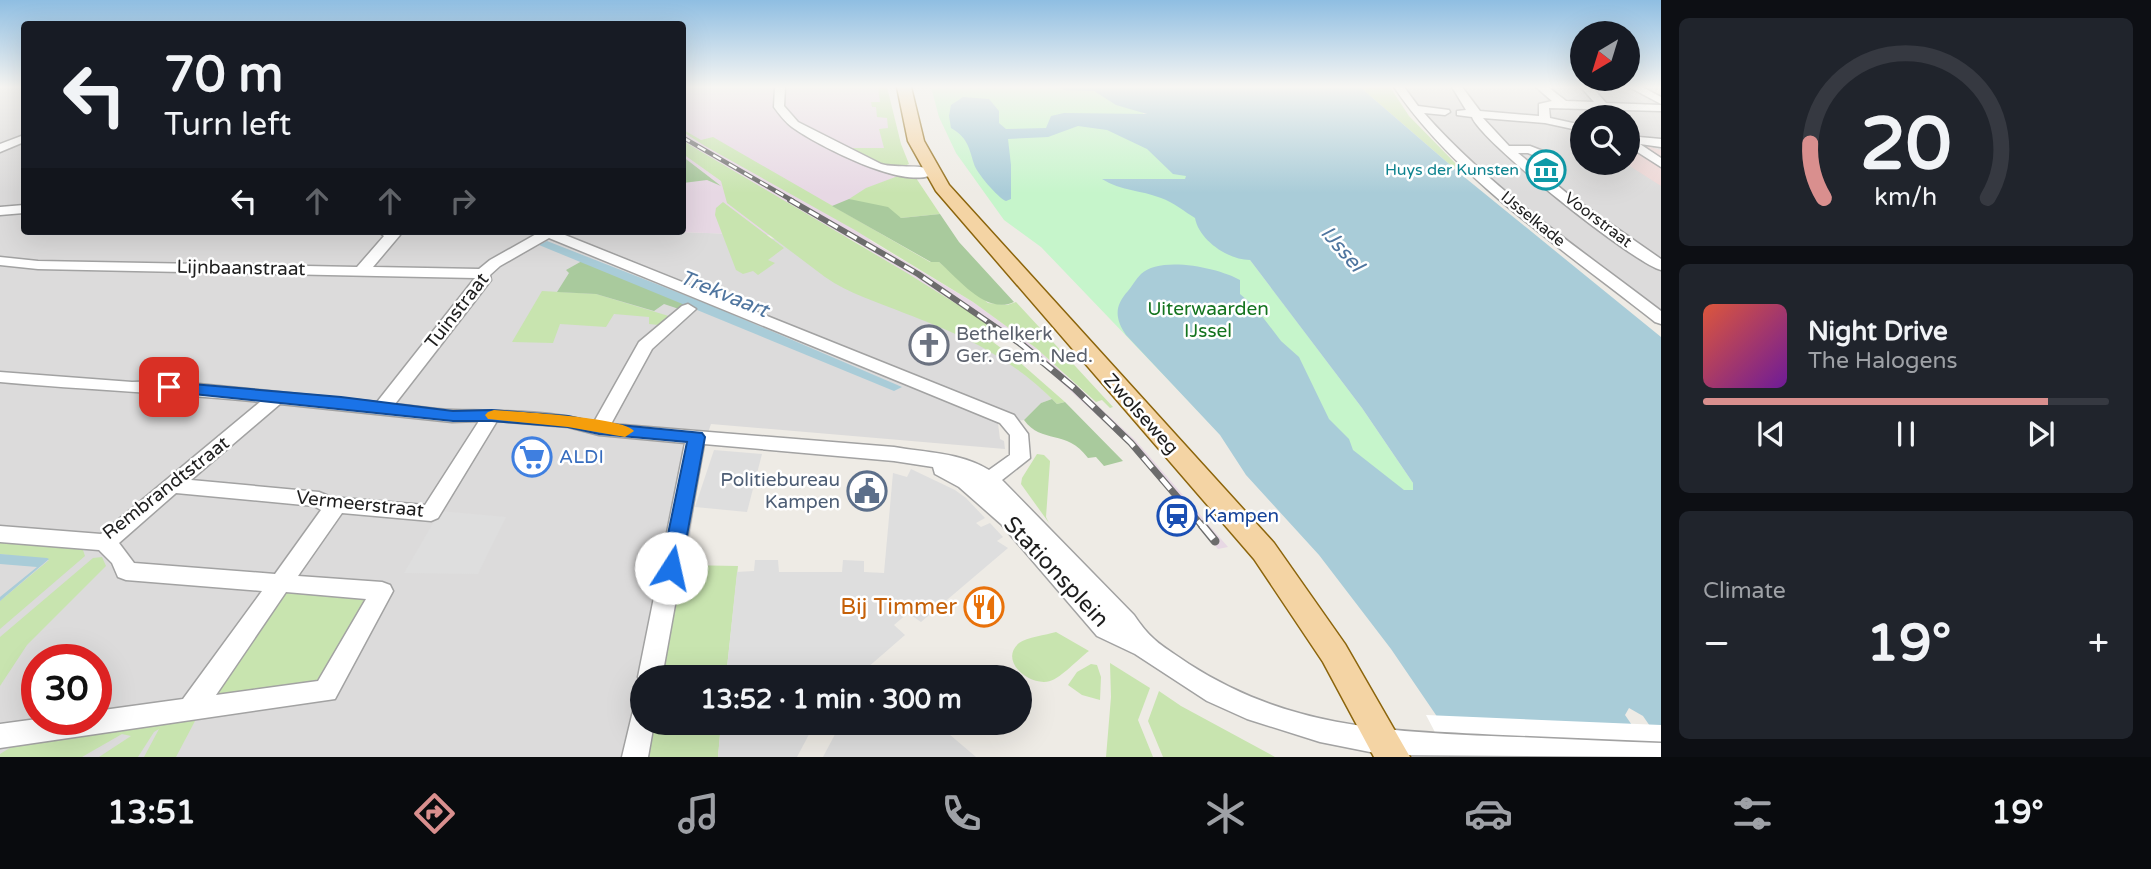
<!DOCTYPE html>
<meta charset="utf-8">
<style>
body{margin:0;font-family:"Varela Round",sans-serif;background:#20242c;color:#f1f3f6;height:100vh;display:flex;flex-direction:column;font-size:26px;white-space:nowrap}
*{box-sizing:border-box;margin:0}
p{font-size:23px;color:#9ea1a6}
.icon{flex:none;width:38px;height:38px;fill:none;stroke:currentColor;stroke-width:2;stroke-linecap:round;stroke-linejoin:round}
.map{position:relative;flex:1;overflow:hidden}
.drawer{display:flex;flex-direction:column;gap:18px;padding:18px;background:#0d0f14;width:490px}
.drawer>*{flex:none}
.hud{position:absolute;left:21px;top:21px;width:665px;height:214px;border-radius:7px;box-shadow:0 7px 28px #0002;background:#171b24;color:#f1f3f6;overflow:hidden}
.needle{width:46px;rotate:218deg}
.controls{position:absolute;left:1570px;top:21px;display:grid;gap:14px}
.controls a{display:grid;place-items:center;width:70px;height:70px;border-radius:50%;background:#171b24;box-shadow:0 7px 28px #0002;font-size:35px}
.speed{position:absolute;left:21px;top:644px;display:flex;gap:14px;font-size:35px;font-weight:700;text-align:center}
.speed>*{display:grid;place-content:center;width:91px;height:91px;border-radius:50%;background:#171b24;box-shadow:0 7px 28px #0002;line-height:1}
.speed .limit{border:10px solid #d22;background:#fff;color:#111}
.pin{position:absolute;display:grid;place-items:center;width:60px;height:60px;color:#fff;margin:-30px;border-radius:14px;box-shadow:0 4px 10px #0006}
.me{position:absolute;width:77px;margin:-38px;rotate:10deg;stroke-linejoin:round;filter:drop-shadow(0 0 5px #0008)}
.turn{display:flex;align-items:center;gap:24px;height:147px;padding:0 28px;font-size:32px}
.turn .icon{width:91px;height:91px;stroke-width:2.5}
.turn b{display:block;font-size:49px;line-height:60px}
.lanes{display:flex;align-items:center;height:66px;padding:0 28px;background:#0003;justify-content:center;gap:35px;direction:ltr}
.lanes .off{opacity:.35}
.big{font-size:52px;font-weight:700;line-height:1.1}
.drawer .card{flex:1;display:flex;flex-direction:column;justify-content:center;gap:10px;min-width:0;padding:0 24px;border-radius:10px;background:#20242c}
.drawer .dial{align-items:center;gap:0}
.dial svg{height:182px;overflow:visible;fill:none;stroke:#363941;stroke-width:7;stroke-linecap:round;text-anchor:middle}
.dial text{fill:#f1f3f6;stroke:none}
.song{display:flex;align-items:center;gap:21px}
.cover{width:84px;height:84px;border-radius:10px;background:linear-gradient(135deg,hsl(10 70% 55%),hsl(280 70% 35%))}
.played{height:7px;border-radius:4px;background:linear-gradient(90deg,#d98f8e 85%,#363941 85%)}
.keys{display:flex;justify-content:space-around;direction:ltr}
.heat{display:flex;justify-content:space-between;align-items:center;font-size:38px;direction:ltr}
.trip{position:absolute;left:630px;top:665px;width:402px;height:70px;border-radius:35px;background:#171b24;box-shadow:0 7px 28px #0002;font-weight:700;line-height:70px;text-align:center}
.dock{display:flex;height:112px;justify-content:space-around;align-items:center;background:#090b0e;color:#9ea1a6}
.dock .icon{width:49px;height:49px}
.dock .selected{color:#d98f8e}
.dock b{font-size:32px;color:#f1f3f6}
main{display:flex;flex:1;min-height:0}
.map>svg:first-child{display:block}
.residential{fill:#dcdbdb;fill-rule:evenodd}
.commercial{fill:#eed7d6}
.industrial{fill:#e7d8e4}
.grass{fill:#c8e4af}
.forest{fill:#a9ca9d}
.park{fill:#c6f5cb}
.parking{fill:#dedede}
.water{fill:#a9ccd8}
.pier{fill:#fff}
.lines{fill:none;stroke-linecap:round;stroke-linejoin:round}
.minor-casing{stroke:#a2a2a2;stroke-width:3}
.major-casing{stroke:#8c650c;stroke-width:3}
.minor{fill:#fff;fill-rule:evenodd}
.major{fill:#f4d4a4;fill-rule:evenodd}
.rail-far3-casing{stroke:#6c6c6c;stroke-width:4.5}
.rail-far2-casing{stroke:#6c6c6c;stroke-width:6}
.rail-far1-casing{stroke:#6c6c6c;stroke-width:7}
.rail-casing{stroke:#6c6c6c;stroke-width:9}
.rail-far3{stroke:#fff;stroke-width:2.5;stroke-dasharray:9;stroke-linecap:butt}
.rail-far2{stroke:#fff;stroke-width:3.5;stroke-dasharray:11;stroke-linecap:butt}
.rail-far1{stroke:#fff;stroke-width:4.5;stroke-dasharray:14;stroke-linecap:butt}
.rail{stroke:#fff;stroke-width:6;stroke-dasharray:18;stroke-linecap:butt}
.route{fill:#1a73e8;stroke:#114b97;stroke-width:2}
.slow{fill:#f59e0b}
.labels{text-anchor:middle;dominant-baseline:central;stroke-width:5;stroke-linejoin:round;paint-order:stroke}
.far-culture-label{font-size:16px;fill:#0d838f;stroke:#fff;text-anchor:end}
.far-street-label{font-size:16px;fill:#1e1e1e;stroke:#fff}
.street-label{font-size:19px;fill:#1e1e1e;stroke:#fff}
.park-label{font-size:19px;fill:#14741f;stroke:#fff}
.worship-label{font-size:19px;fill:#5b616d;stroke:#fff;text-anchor:start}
.shop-label{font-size:19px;fill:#366cbe;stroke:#fff;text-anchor:start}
.service-label{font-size:19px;fill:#4e5e75;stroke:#fff;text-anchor:end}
.transit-label{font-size:19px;fill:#164399;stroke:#fff;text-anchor:start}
.water-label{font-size:21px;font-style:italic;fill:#4f759f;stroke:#fff}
.near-street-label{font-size:23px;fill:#1e1e1e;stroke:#fff}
.near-food-label{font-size:23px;fill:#c56008;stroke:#fff;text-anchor:end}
</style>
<main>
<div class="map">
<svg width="1661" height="757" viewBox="0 0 1661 757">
<rect width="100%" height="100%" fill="#eeebe5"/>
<g class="residential">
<path d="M0 87H24V231H649L736 234 808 243 998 354 1026 373 1052 399 1041 403 1024 420 998 423 1000 439 1004 441 1005 449 711 424 703 447 670 677H642V723H663L658 757H0ZM37 660H96V719H37Z"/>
<path d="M1405 87H1661V314L1532 215 1473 164 1416 107ZM1582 117H1628V163H1582Z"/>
</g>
<polygon class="commercial" points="1628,141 1661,150 1661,186 1625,163 1628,163"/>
<polygon class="industrial" points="683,87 882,87 904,160 919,190 869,240 973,302 1036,348 1136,441 1228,547 1218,549 1127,443 1037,360 1003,333 998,335 995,328 970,312 849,238 649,231 682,231"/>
<g class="grass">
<path d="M878 87H887L901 144 909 164C890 173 868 157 851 148H884L879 129 888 128 887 118 877 117 876 107H872L871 102H880Z"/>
<polygon points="1360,87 1390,87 1409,116 1459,167 1463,176"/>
<polygon points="682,129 701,140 713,137 930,262 939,262 988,303 1007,305 1016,302 1113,407 1110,408 1102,400 1096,402 1036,348 973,302 853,229 705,146 683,132"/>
<path d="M683 141 907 273 995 328 982 334 1016 359 1065 402 1057 404C1011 357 965 336 904 313 878 302 849 294 825 277L727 203 721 181 683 154Z"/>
<polygon points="898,176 916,178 940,214 901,218 849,199 866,188"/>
<polygon points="723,202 784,248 768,260 775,263 758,275 753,271 743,274 736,270 715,215 716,208"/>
<polygon points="542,291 596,294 672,317 659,325 649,324 649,317 614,314 606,327 560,324 553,343 512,342"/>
<polygon points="1037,454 1044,455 1050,461 1046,517 1049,523 1021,484 1022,478"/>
<polygon points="0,540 82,547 85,556 0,629 0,601 49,560 0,554"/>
<polygon points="102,557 106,566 27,645 0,686 0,637 93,558"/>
<polygon points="682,565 738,566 726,677 662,677"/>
<polygon points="282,591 369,597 320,684 215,698 212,688 245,653 262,628 259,622"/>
<path d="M1056 632 1089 651C1078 659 1061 678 1050 681 1030 687 998 661 1019 643 1027 637 1046 635 1056 632Z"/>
<polygon points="1110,663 1150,688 1138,720 1153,757 1106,757 1111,697"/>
<polygon points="1091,664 1097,665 1101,677 1100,700 1082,695 1068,685 1077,672"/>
<polygon points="1159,691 1181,706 1275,757 1163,757 1148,721"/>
<polygon points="192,717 195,721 176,757 144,757 159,729 154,732 138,757 99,757 131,736 122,734 82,757 0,757 0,754 29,736"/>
<polygon points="655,723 721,723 718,757 649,757"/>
</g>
<g class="forest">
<polygon points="682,156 721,186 707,180 683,183"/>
<path d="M849 199 888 207 901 218 940 214 959 242 1014 302C986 315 960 280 939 262H931L832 206Z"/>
<polygon points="582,261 690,306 682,310 664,304 654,311 596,294 557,292 569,273 566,270"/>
<path d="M1052 399 1057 404 1065 402 1123 461 1104 466 1096 457 1088 458C1066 428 1042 445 1024 420L1041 403Z"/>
</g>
<polygon class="park" points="931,87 1129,87 1142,112 1185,174 1362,408 1575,721 1399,657 1326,561 1226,440 1041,247 1004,220 956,153 939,117"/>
<g class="parking">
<polygon points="714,450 762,454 747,512 695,507"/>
<polygon points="911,469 955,490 966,498 985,518 976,523 981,527 990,523 1003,537 997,541 1008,548 921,622 908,613 894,625 905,635 859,675 847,665 831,677 726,677 737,572 754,571 755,560 778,560 779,572 842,572 843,560 864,561 864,572 884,573 893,473 907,477"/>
<polygon points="440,511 506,517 478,574 404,573"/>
<polygon points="721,723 815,723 797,757 718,757"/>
<polygon points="841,723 936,723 976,757 823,757"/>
</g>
<g class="water">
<path d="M1058 87H1360L1463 176 1661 337V742L1643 716 1629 708 1625 715 1654 757 1453 740 1391 649 1319 555 1246 475 1220 435 1126 335C1115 319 1114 306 1128 291 1132 286 1136 279 1141 274 1160 255 1220 268 1240 280V294L1255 307 1281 341 1299 357 1329 419 1349 439 1353 450 1404 490H1413V483L1362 408 1250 260C1228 260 1199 240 1195 218 1185 212 1173 202 1161 198 1141 190 1121 191 1102 179H1185L1186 176 1173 174 1147 149 1107 130 1078 126 1048 137 1008 139 1011 165V199L1006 201C998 198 976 172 974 164 969 147 967 137 951 128L949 116 951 105 963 97 989 99 999 111V123L1006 129 1046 128 1051 116 1064 113 1147 114 1116 105 1094 91 1064 90Z"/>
<polygon points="547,241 715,307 902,387 894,391 539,245"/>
<polygon points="0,554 47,558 49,559 0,601 0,597 37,567 0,564"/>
</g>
<polygon class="pier" points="1426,715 1661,725 1661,757 1448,757"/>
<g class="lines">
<g class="minor-casing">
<g id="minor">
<path d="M775 87H785L784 106 798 122 881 164C897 169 925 163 937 172 910 194 817 145 792 127 785 122 779 114 774 107Z"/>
<path d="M1394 87H1404L1418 106 1449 110 1450 112 1445 115 1424 113C1492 190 1580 249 1661 311V324L1655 322C1568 253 1455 178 1394 87Z"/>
<path d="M1452 87H1462L1480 111 1539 116V104L1552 101 1536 87H1548L1566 101 1594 102 1581 87H1592L1606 103 1661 105V111L1549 108 1550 118 1582 125V131L1545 123 1483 118 1509 146H1530L1556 156 1558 159 1552 163 1528 153H1518L1569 195 1661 259V270C1635 264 1480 141 1472 117L1457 115V111L1466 110Z"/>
<polygon points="1629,87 1642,87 1661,97 1661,104"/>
<polygon points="24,135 24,142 0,152 0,144"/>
<polygon points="1628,136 1661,139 1661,147 1640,144 1661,158 1661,167 1628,146"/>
<polygon points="24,205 24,213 0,215 0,207"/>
<path d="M378 231H396L400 235 373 267 479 269 490 260 538 233 536 231H555L1014 415 1028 434 1030 458 1002 480 1134 615C1152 642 1163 646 1189 664 1285 726 1381 731 1491 736 1547 738 1604 741 1661 743V757L1385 755 1320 742 1247 719 1207 701 1135 654 1097 636 1001 524 959 487 935 474 933 467 894 461 704 444 662 677H642V685L638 677 685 443 599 435 568 427 497 421 438 518 431 521 342 513 298 576 382 582 390 585 393 591 335 699 0 748V724L37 719H96V711L183 699 262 591 126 580 118 577 112 563 99 550 0 542V526L101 534 260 402C173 393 87 390 0 382V372L132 382 169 381 377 402 475 278 38 269 0 265V257L38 261 357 267 384 236ZM549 238 1000 423 1010 435V455L989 470C959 452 927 453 894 447L611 424 652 349 696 309 688 304 682 306 639 342 594 422C548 410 501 411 454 410 434 410 414 406 395 404L478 297 491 280 490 275 500 266ZM280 404 452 422 479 421 425 505 331 497 319 492 191 480ZM176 493 314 506 321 510 275 574 134 563 119 543ZM286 592 366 599 318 681 216 695Z"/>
<polygon points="642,707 642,723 654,723 648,757 622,757 633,711"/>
</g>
</g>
<g class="major-casing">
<polygon id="major" points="897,87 911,87 924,141 949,185 1274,543 1345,644 1410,757 1374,757 1323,662 1254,559 936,191 908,141"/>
</g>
<use href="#minor" class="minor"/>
<use href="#major" class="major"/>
<g class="rail-far3-casing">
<polyline id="rail-far3" points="682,137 793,201"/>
</g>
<g class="rail-far2-casing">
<polyline id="rail-far2" points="790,200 918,274 1022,345"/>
</g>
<g class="rail-far1-casing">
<polyline id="rail-far1" points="1020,343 1074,388 1131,443 1203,527"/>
</g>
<g class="rail-casing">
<polyline id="rail" points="1202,525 1215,541"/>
</g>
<use href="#rail-far3" class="rail-far3"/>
<use href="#rail-far2" class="rail-far2"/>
<use href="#rail-far1" class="rail-far1"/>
<use href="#rail" class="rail"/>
</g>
<linearGradient id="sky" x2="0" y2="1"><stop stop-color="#8fbee2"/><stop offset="0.45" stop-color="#f7f6f3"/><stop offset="1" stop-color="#f7f6f3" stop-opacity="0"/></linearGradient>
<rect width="1661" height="193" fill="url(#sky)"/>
<polygon class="route" points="169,382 341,397 453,411 492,410 568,416 599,423 702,433 705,437 681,568 678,573 671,575 663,573 661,568 687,442 599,434 568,427 492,421 453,421 164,391 161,387 164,384"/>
<path class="slow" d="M494 410C517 412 623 417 634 431L625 437 568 427 488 419 485 415 488 412Z"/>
<defs>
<g id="museum-ring" transform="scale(2.0125)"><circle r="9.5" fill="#fff" stroke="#0f9aa8" stroke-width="1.5"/><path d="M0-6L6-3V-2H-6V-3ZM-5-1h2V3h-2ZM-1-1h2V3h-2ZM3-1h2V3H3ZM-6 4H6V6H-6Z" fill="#0f9aa8"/></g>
<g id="church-ring" transform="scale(2.0125)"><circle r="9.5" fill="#fff" stroke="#6b7280" stroke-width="1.5"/><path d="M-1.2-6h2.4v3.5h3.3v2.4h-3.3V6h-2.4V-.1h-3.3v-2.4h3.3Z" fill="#6b7280"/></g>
<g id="supermarket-ring" transform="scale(2.0125)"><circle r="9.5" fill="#fff" stroke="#3f7fe0" stroke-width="1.5"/><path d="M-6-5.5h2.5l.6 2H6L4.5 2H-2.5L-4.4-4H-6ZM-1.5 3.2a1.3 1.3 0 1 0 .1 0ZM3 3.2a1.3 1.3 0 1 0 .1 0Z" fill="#3f7fe0"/></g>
<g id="civic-ring" transform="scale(2.0125)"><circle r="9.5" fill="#fff" stroke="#5c6f8a" stroke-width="1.5"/><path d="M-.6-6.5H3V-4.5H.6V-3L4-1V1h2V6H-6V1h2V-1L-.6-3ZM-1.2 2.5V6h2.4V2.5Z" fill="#5c6f8a"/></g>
<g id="station-ring" transform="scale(2.0125)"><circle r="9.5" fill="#fff" stroke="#1a4fb4" stroke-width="1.5"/><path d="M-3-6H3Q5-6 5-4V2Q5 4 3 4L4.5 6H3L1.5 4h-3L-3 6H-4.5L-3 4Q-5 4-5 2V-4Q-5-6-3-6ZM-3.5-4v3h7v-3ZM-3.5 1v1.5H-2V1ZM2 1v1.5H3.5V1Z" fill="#1a4fb4"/></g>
<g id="restaurant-ring" transform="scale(2.0125)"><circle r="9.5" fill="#fff" stroke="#e8710a" stroke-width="1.5"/><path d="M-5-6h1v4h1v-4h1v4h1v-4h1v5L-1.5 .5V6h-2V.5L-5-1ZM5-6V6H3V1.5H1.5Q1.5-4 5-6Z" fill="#e8710a"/></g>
</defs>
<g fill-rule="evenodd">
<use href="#museum-ring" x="1546" y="170"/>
<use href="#church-ring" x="929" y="345"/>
<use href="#supermarket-ring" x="532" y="457"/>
<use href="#civic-ring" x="867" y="491"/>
<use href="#station-ring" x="1177" y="516"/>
<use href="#restaurant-ring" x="984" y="607"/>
</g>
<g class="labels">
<g class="far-culture-label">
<text x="1519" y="170">Huys der Kunsten</text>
</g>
<g class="far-street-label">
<text transform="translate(1533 219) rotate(39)">IJsselkade</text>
<text transform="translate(1598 220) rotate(37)">Voorstraat</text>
</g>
<g class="street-label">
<text transform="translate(241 268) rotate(1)">Lijnbaanstraat</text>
<text transform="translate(457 311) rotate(-52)">Tuinstraat</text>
<text transform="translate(1141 414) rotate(48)">Zwolseweg</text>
<text transform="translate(166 488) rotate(-38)">Rembrandtstraat</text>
<text transform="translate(360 504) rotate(6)">Vermeerstraat</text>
</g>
<g class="park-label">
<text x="1208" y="309">Uiterwaarden<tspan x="1208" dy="22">IJssel</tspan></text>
</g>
<g class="worship-label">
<text x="956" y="334">Bethelkerk<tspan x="956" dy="22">Ger. Gem. Ned.</tspan></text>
</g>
<g class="shop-label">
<text x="559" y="457">ALDI</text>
</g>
<g class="service-label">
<text x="840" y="480">Politiebureau<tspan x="840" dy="22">Kampen</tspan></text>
</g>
<g class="transit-label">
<text x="1204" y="516">Kampen</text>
</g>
<g class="water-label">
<text transform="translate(1342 249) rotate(49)">IJssel</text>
<text transform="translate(724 294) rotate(22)">Trekvaart</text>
</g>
<g class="near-street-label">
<text transform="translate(1056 572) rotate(47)">Stationsplein</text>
</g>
<g class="near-food-label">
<text x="957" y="607">Bij Timmer</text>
</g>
</g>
</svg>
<div class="controls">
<a><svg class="needle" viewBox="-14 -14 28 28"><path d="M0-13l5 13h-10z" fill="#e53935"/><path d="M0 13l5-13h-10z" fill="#9ea1a6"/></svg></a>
<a><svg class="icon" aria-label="search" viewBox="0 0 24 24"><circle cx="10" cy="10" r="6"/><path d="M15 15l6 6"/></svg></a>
</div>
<div class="speed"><div class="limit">30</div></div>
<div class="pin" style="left:169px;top:387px;background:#d93025"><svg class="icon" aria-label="arrive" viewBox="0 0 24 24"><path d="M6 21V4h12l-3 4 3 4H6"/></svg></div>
<svg class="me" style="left:671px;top:568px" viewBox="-20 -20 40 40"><circle r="19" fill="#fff"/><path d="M0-13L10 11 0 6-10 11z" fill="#1a73e8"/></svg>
<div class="trip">13:52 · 1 min · 300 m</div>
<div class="hud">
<div class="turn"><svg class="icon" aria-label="left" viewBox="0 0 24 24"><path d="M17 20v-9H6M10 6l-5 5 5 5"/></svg><div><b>70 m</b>Turn left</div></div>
<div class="lanes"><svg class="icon" aria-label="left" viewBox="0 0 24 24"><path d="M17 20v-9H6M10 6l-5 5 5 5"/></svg><svg class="icon off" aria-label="ahead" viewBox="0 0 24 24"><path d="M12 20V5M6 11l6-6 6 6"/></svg><svg class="icon off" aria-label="ahead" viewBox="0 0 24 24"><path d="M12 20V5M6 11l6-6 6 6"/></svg><svg class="icon off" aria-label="right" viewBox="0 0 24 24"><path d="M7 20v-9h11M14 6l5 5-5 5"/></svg></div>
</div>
</div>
<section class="drawer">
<div class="card dial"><svg viewBox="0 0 100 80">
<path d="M14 69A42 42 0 1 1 86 69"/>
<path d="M14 69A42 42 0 0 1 8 45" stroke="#d98f8e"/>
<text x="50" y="56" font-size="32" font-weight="700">20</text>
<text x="50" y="72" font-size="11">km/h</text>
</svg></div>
<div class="card">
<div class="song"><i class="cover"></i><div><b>Night Drive</b><p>The Halogens</p></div></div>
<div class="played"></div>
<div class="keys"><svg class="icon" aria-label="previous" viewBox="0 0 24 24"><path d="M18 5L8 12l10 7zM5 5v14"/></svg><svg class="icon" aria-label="pause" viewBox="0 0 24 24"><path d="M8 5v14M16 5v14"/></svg><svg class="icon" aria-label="next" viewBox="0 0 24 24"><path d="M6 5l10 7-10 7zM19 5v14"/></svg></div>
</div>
<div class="card"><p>Climate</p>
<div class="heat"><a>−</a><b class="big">19°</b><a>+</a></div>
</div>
</section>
</main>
<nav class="dock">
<b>13:51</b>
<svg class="icon selected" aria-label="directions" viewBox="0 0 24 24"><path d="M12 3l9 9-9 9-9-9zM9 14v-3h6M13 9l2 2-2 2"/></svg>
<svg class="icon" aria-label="music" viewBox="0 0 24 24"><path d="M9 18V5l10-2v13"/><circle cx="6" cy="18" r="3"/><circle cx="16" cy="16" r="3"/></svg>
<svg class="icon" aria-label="phone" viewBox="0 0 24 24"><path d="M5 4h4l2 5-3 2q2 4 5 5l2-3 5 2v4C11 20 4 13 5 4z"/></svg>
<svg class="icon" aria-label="climate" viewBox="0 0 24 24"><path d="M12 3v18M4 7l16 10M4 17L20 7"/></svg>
<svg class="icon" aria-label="car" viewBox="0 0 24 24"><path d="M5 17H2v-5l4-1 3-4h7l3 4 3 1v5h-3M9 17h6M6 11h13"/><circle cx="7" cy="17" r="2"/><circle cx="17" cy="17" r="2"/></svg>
<svg class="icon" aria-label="filters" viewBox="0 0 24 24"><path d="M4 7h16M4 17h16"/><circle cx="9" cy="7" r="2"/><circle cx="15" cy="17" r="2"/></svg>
<b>19°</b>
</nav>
